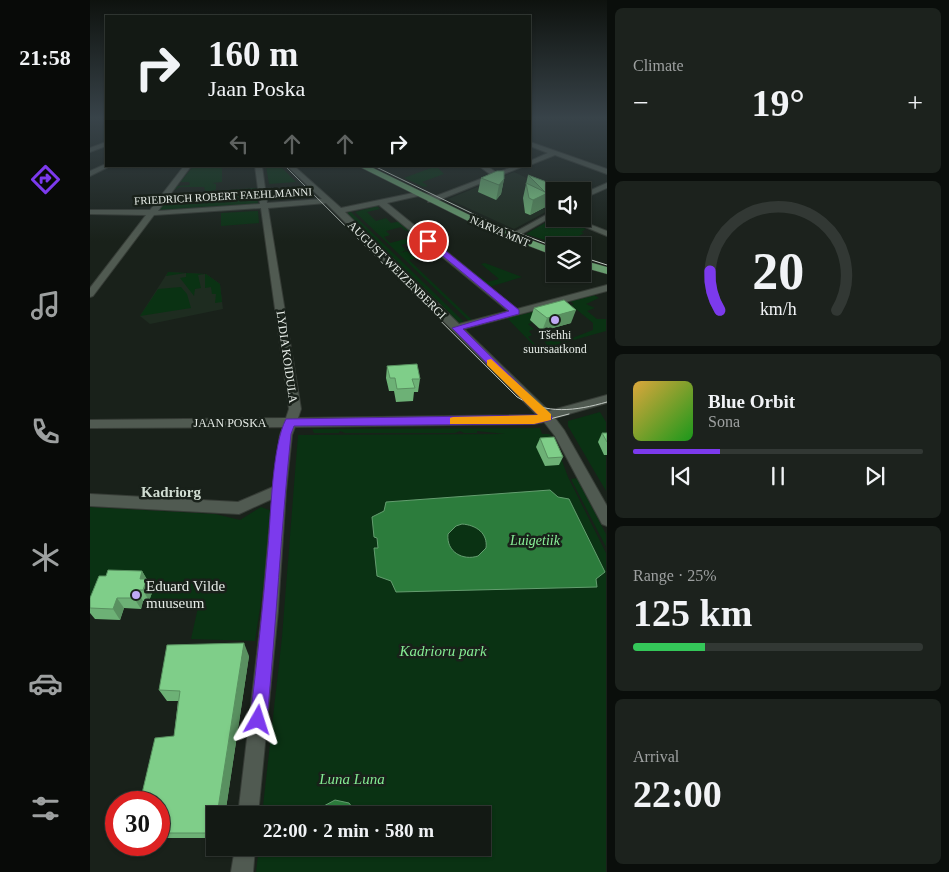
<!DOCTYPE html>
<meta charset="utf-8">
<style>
body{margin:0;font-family:Georgia,serif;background:#1c221d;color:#f1f3f6;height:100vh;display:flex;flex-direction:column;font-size:19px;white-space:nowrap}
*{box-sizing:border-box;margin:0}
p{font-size:16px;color:#9da0a0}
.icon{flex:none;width:28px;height:28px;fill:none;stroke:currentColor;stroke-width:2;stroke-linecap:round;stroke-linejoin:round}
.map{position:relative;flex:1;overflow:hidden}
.details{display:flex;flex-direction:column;gap:8px;padding:8px;background:#0a0e0b;width:342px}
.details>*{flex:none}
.banner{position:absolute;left:15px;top:15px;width:426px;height:152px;border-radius:0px;box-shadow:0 1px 4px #0004,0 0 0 1px #323834;background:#131914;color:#f1f3f6;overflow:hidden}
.buttons{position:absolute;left:456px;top:182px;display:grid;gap:10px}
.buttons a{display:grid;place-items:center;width:45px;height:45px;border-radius:0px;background:#131914;box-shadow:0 1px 4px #0004,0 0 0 1px #323834;font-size:25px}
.speed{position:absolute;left:15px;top:791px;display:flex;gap:10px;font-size:25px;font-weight:700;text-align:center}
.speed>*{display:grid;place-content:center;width:65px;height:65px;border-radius:50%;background:#131914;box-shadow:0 1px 4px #0004,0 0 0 1px #323834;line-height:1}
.speed .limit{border:8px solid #d22;background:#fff;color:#111}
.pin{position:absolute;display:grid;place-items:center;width:42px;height:42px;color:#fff;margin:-21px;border:2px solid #fff;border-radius:50%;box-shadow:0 1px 5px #0007}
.me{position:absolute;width:55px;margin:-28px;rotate:6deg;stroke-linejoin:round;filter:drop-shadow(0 0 4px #0008)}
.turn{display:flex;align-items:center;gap:18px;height:105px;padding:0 20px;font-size:22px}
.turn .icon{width:65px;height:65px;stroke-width:2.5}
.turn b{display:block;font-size:35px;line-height:42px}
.lanes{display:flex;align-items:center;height:48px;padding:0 20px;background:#0003;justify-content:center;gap:25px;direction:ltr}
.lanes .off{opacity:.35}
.big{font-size:38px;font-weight:600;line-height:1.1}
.details .tile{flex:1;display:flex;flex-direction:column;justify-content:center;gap:8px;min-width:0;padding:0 18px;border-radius:8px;background:#1c221d}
.details .dial{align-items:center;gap:0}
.dial svg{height:130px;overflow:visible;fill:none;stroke:#323834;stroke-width:7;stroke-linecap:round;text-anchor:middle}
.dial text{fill:#f1f3f6;stroke:none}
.song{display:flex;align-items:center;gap:15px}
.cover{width:60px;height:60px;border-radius:8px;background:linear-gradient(135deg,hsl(40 70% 55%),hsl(120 70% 35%))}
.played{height:5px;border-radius:2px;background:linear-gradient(90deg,#7c3aed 30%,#323834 30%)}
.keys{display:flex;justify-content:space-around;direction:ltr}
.heat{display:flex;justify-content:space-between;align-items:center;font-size:28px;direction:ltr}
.charge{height:8px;border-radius:4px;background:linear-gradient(90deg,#34c759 25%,#323834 0)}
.trip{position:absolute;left:116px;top:806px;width:285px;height:50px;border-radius:0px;background:#131914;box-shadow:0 1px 4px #0004,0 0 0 1px #323834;font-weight:600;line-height:50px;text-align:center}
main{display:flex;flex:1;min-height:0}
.tabs{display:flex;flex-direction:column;width:90px;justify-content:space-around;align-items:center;background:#080a08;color:#9da0a0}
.tabs .icon{width:35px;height:35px}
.tabs .active{color:#7c3aed}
.tabs b{font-size:22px;color:#f1f3f6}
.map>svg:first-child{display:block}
.built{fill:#1e2c20}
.green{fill:#0a3213}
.water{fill:#2c7c3c;stroke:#649d6f;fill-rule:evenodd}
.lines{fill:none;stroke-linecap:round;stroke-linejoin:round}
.minor-casing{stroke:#363c36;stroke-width:2}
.major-casing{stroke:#363c36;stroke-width:1}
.minor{fill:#505a51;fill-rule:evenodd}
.major{fill:#689d6f;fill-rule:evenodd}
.tram{stroke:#c1c8c2;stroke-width:1}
.wall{fill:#6db176}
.shaded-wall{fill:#599060}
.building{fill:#7fce89;stroke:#599060}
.route{fill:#7c3aed;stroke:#51269a}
.slow{fill:#f59e0b}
.poi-dot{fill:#bfa9f4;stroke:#19211a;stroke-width:2}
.labels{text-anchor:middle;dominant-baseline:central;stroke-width:5;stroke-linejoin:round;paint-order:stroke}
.far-street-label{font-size:11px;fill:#e5ebe6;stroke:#19211a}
.street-label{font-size:12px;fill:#e5ebe6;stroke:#19211a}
.poi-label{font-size:12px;fill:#e5ebe6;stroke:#19211a}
.water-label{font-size:14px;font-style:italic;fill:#8af199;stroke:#19211a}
.quarter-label{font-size:15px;font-weight:bold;fill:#d1ddd2;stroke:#19211a}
.near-poi-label{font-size:15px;fill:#e5ebe6;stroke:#19211a;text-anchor:start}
.near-park-label{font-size:15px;font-style:italic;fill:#84eb93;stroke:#19211a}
</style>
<main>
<nav class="tabs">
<b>21:58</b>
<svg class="icon active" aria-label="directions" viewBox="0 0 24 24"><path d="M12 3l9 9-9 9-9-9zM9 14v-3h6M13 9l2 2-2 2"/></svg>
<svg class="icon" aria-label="music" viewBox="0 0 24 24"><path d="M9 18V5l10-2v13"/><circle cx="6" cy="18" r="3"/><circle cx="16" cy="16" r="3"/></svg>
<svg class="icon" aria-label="phone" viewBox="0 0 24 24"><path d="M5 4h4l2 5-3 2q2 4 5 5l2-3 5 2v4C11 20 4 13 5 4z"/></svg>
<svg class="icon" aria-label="climate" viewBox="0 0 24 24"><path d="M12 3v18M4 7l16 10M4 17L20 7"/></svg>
<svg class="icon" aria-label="car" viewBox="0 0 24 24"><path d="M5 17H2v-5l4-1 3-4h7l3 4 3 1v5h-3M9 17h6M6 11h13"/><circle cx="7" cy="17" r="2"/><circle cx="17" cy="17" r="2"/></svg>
<svg class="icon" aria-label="filters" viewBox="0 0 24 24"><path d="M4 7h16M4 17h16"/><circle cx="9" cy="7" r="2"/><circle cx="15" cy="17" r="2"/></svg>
</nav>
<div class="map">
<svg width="517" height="872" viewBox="0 0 517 872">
<rect width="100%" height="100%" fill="#19211a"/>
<g class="built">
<polygon points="424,172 465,191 465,207 424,229 358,199"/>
<polygon points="78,272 116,274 130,284 133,309 60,324 50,316"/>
</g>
<g class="green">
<polygon points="132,166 132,182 122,183 126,184 126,189 123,191 166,188 168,204 68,210 76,200 97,200 97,204 111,204 110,194 116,193 114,187 90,187 83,191 87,186 100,185 99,182 90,182 102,168"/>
<polygon points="176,166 190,166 206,182 179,184"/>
<polygon points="346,166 354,174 332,182 338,186 334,187 314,178"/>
<polygon points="287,206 290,209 277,212 286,221 296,218 301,223 311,221 322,230 316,231 311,227 296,231 300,235 294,237 300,243 323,237 328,241 311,245 316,250 310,253 317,251 322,256 336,252 339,254 349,253 319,260 382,320 379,321 265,212"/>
<polygon points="168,211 169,223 131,226 131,213"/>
<polygon points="260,211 375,323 367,323 360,316 360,313 264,220 256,214"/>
<polygon points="465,217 496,229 491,232 494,233 479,242 488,246 473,246 436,234"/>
<polygon points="395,263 432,277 399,287 387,278 391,277 398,282 409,279 391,264"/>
<polygon points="78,272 116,274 130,284 132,302 125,303 126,294 122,294 121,287 115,288 115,274 108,275 111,288 105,289 104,296 90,278 96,277 96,273 76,276"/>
<polygon points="91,287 97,294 101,308 50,316 68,289"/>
<polygon points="504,295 509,298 496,304 505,308 497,311 507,319 516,319 516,331 448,350 417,318 446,311 452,317 440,320 442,323 438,324 444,329 439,331 442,335 438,337 449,348 457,346 453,337 472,342 503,330 503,323 481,305 484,304 480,301"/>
<polygon points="510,412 516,422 516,491 478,426 478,421"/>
<polygon points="450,428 452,434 459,434 464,439 478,477 516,553 516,872 166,872 169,848 392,848 392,815 172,815 192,637 208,435 415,434 387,431 387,433 374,433 370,431 365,433 255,433 250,431 249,433 224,433 222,429"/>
<polygon points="487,478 516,534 516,547 481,479"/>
<polygon points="0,507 125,514 150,520 171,507 182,511 184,515 165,641 101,639 109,603 59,601 65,579 18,578 0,601"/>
</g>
<g class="water">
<path d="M460 490 468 497 479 499 515 572 506 579 507 587 306 592 301 581 287 576 284 548H288L287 538 284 537 282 517 294 511 296 502ZM372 524C386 525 398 533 396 548L388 556C373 561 356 552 358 534L366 526Z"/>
<polygon points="245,800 259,803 268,815 228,815 232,807"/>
</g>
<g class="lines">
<g class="minor-casing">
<g id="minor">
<polygon points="16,142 16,146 0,152 0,148"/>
<polygon points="440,142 517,169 517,174 465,155 440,165 440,161 458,153 440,146"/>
<polygon points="16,164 18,167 0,176 0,171"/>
<path d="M94 166H101L68 211 170 204 165 166H172L177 203 232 199 197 166H204L251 208 328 192 346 196 401 175 389 166H397L407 173 424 166H434L344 202H338V198L328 196 297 203 427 309 517 285V291L374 329 459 411 517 395V403L465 418 474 430 517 506V526L512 524 465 436 454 422 444 424 205 427 202 435 196 491 188 611 168 815H148L172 611 182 499 149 514 0 506V494L148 502 183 487 190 435 193 427 0 428V420L196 418 199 409 171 208 64 215 3 296 0 297V288L56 215 0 214V210H60ZM236 203 246 213 447 415 208 418 211 409 178 208ZM289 205 418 311 369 324 255 212Z"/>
<polygon points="517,183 517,188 492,199 492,194"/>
<polygon points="465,210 465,215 423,239 416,237"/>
<polygon points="476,219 486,219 517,231 517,236"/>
<polygon points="145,848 165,848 163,872 141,872"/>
</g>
</g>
<g class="major-casing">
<g id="major">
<polygon points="268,166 279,166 398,224 465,249 465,256 392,228"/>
<polygon points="492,260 517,267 517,274 492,267"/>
</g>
</g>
<use href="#minor" class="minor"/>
<use href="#major" class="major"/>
<g class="tram">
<path d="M195 166 427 397C457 415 485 411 517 402"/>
<polyline points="284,166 402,223 465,247"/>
<polyline points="492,257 517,265"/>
<polyline points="365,424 444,423 479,414"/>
</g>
</g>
<g class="wall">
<polygon points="438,175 470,187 469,191 465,191 465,202 440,215 435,213 433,198"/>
<polygon points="391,178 414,179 411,194 406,200 388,192"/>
<polygon points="444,308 481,323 452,331 440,320"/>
<polygon points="297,366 330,379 328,392 324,392 323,401 306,402 304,391 299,391 296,378"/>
<polygon points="512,433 517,433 517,455 514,455 508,442"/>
<polygon points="450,438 473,457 469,465 455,466 446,447"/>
<polygon points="52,571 63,590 59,601 53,601 51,609 34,608 30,620 5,619 0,613 0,598 16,576"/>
<polygon points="159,656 135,815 125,815 125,838 69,838 69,802 84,736 88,701 77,701 69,690"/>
</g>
<g class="shaded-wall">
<polygon points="414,179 411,194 406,200 409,185"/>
<polygon points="470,187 469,191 465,191 465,202 440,215 443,200"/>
<polygon points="486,310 481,323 452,331 457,318"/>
<polygon points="52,571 63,590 59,601 53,590 50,579"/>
<polygon points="47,590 53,601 51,609 44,598"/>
<polygon points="27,598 34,608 30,620 23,609"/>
<polygon points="154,643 159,656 135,815 127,815"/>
</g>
<g class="building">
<polygon points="407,171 414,171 414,179 409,185 391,178"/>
<polygon points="438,175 470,187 443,200 439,198 436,183 455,192"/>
<polygon points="474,300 486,310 457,318 444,308"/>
<polygon points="327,364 330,379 322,379 325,388 307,389 305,378 300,378 297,366"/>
<polygon points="512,433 517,433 517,442"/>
<polygon points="464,437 473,457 458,458 450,438"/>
<polygon points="18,570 52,571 50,579 57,579 53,590 47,590 44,598 27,598 23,609 0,608 0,598 9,576 16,576"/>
<polygon points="154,643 127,815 125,815 125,833 69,833 69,802 50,802 65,738 84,736 90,691 69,690 77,645"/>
</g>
<linearGradient id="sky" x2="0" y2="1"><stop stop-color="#0e120e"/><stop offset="0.49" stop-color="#384349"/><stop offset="1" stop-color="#384349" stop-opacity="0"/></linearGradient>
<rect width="517" height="241" fill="url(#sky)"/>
<path class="route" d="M336 239H341L429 310V314L373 329 462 417 461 420 444 424 204 426 201 434C191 530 186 625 177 720L174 726 168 729 162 726 160 720C167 662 173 605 178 547 181 514 182 446 196 419L448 415 362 328 419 311 336 242Z"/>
<polygon class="slow" points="401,359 461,414 461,420 444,424 360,424 360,418 363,417 448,415 397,365 397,360"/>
<g class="poi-dot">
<circle cx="465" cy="320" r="5"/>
<circle cx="46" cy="595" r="5"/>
</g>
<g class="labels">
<g class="far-street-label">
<text transform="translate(133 196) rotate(-3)">FRIEDRICH ROBERT FAEHLMANNI</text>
<text transform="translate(410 231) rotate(23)">NARVA MNT</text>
</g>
<g class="street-label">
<text transform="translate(307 270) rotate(45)">AUGUST WEIZENBERGI</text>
<text transform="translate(197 357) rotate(82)">LYDIA KOIDULA</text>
<text x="140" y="423">JAAN POSKA</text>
</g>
<g class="poi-label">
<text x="465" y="335">Tšehhi<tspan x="465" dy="14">suursaatkond</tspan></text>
</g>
<g class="water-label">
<text x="445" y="540">Luigetiik</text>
</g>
<g class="quarter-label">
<text x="81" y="492">Kadriorg</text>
</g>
<g class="near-poi-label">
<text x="56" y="586">Eduard Vilde<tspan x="56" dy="17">muuseum</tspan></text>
</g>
<g class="near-park-label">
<text x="353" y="651">Kadrioru park</text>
<text x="262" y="779">Luna Luna</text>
</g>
</g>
</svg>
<div class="buttons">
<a><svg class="icon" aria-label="sound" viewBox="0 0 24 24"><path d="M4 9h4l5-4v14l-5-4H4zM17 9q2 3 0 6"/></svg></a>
<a><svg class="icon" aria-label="layers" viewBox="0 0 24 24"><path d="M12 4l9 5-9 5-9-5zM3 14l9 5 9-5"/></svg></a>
</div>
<div class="speed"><div class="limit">30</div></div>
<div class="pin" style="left:338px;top:241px;background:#d93025"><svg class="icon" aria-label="arrive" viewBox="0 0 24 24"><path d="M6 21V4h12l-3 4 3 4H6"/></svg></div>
<svg class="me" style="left:168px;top:720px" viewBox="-20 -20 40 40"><path d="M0-17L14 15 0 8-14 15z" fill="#7c3aed" stroke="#fff" stroke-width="4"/></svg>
<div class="trip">22:00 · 2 min · 580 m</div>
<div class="banner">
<div class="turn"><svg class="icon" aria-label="right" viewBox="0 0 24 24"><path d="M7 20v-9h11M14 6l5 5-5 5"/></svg><div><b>160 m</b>Jaan Poska</div></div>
<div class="lanes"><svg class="icon off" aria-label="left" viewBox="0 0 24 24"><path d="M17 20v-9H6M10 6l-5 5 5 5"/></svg><svg class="icon off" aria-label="ahead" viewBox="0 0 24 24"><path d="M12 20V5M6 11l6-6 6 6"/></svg><svg class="icon off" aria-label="ahead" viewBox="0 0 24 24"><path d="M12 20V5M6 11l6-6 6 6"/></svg><svg class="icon" aria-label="right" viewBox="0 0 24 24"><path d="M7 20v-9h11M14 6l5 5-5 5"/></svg></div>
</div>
</div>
<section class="details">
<div class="tile"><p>Climate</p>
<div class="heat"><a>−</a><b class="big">19°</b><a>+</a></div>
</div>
<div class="tile dial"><svg viewBox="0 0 100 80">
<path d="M14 69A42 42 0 1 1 86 69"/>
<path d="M14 69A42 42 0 0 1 8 45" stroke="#7c3aed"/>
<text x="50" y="56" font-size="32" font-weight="700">20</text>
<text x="50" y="72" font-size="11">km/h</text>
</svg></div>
<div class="tile">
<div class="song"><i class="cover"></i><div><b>Blue Orbit</b><p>Sona</p></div></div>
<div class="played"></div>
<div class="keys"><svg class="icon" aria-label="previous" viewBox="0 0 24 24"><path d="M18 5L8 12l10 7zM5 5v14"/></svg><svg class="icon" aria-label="pause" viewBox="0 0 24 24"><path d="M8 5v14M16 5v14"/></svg><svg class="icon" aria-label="next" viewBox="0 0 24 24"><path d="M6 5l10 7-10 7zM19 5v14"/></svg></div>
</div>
<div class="tile"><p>Range · 25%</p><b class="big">125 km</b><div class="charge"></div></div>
<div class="tile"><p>Arrival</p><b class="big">22:00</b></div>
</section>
</main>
